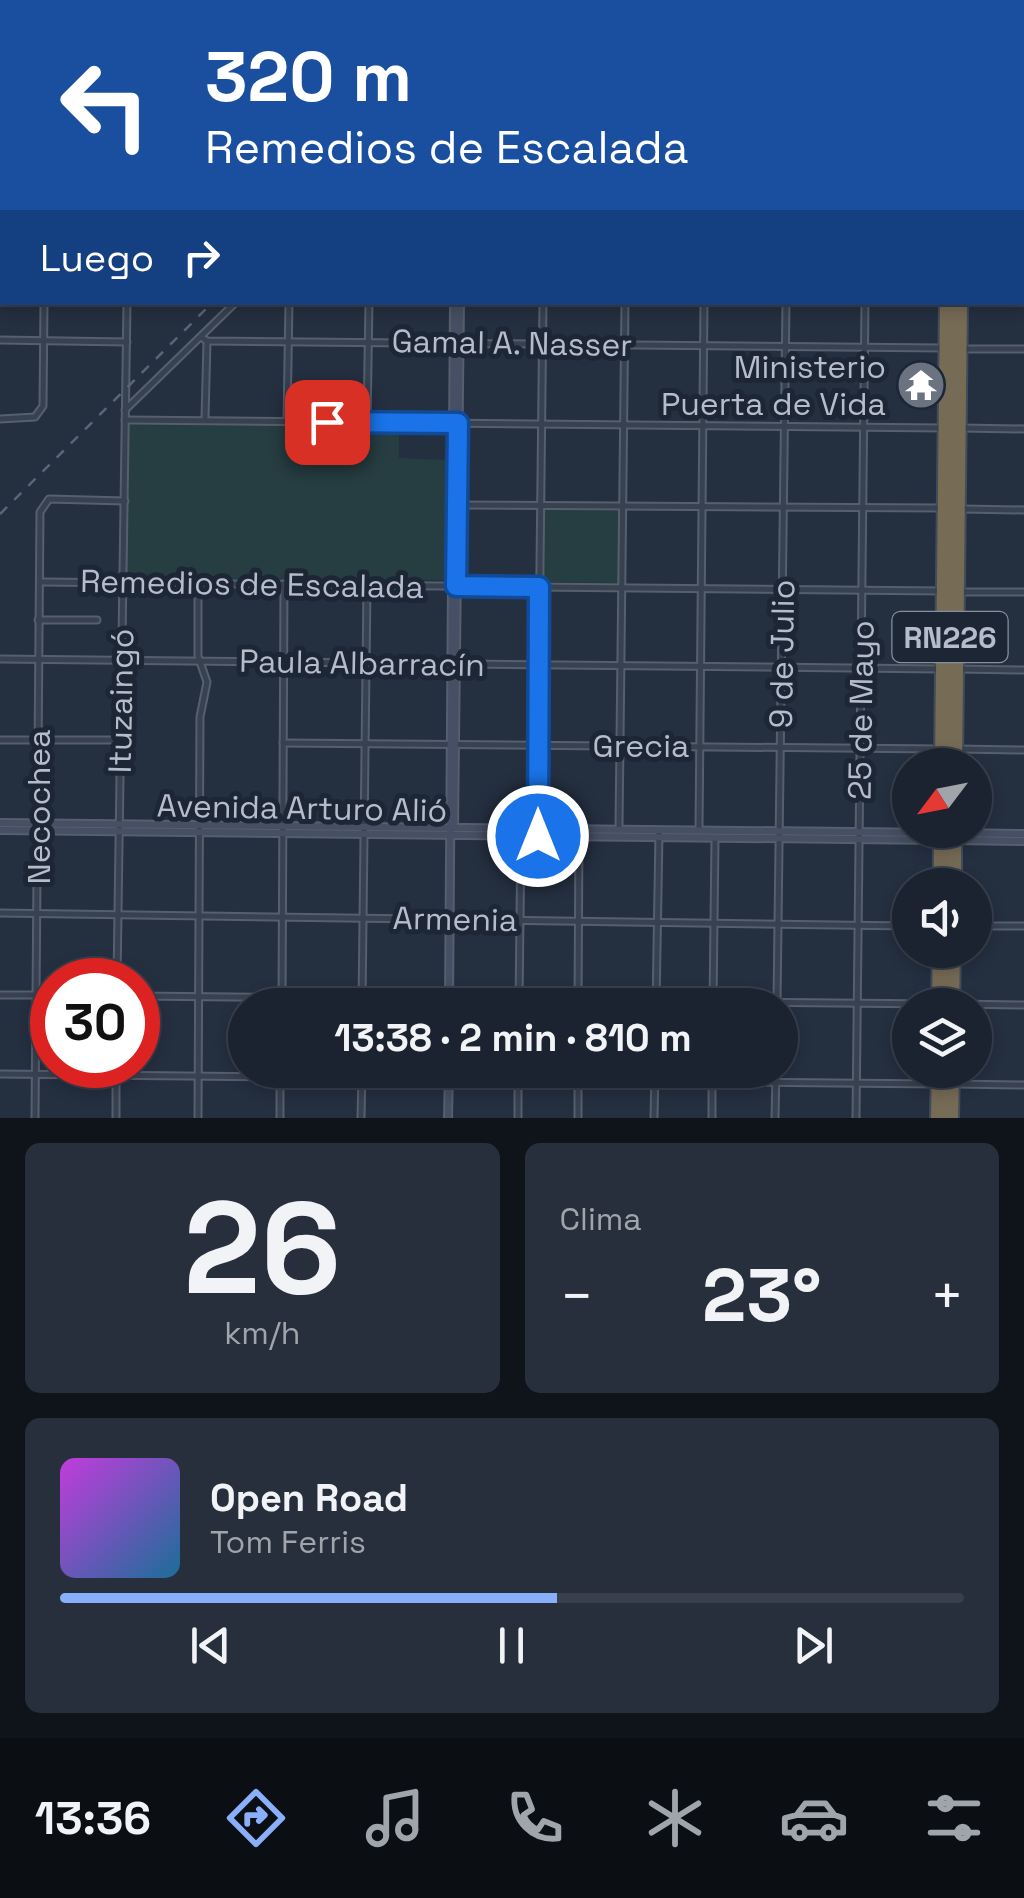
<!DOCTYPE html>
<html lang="es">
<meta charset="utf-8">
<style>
body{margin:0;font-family:"Space Grotesk",sans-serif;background:#282f3c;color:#f1f3f6;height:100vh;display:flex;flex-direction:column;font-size:38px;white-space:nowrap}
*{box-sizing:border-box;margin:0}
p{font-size:32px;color:#a0a4ab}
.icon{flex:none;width:55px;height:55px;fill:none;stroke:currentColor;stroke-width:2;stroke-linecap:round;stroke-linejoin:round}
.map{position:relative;height:1118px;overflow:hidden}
.panel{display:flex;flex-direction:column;gap:25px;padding:25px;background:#0f131a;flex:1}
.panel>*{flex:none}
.hud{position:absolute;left:0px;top:0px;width:1025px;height:305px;box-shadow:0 5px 15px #0003,0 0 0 2px #39404c;background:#1a4fa0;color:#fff;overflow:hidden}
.needle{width:65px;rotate:238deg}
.fabs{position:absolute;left:892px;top:748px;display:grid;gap:20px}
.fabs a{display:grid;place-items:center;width:100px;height:100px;border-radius:50%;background:#1b2330;box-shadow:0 5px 15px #0003,0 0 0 2px #39404c;font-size:50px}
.speed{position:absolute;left:30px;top:958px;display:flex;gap:20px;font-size:50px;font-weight:700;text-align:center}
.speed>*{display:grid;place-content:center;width:130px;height:130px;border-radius:50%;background:#1b2330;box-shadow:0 5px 15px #0003,0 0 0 2px #39404c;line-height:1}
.speed .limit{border:15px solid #d22;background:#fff;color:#111}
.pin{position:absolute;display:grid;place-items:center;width:85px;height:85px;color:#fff;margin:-42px;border-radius:20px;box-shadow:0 5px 15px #0006}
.me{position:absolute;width:110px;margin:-55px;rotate:0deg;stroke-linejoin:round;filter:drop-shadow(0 0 8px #0008)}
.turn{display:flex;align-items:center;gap:35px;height:210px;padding:0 40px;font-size:45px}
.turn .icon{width:130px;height:130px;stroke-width:2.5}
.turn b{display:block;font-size:70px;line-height:85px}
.then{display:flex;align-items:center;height:95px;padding:0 40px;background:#0003;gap:20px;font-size:38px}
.big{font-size:75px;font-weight:600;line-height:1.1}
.panel .tile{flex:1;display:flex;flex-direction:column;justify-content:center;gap:15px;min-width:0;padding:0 35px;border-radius:15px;background:#282f3c}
.panel .dial{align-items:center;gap:0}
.dial b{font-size:130px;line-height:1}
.song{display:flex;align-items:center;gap:30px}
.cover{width:120px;height:120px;border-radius:15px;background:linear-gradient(135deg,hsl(290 70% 55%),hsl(200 70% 35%))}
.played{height:10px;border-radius:5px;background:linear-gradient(90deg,#89affb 55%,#39404c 55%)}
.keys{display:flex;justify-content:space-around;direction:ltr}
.heat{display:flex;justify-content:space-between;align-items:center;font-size:55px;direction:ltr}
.panel .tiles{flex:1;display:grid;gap:25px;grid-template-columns:1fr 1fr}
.tile:last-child{grid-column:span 2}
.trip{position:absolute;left:228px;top:988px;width:570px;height:100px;border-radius:50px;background:#1b2330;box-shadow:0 5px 15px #0003,0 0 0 2px #39404c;font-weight:600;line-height:100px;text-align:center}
.menu{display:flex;height:160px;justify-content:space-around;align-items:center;background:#0b0e13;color:#a0a4ab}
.menu .icon{width:70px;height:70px}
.menu .selected{color:#89affb}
.menu b{font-size:45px;color:#f1f3f6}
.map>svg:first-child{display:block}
.green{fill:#263d41}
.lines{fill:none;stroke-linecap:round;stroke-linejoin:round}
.street-casing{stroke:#565f6d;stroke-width:9}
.secondary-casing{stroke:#565f6d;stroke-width:10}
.highway-casing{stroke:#434c5a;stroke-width:14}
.street{stroke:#384150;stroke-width:5}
.secondary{stroke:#464f63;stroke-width:6}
.highway{stroke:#766b55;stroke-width:10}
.rail{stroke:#5a6577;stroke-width:2.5;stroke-dasharray:10 10;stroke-linecap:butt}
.route-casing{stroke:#114b97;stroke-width:25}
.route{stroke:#1a73e8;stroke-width:18}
.labels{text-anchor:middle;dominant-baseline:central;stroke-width:10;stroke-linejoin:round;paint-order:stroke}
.shield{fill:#1d2635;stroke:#878f9d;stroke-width:2.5}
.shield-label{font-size:30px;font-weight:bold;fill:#b5bcca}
.street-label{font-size:32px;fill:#b5bcca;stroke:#1d2635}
.poi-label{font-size:32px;fill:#b5bcca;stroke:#1d2635;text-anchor:end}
</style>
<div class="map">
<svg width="1024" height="1118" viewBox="0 0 1024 1118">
<rect width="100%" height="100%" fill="#242f40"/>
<g class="green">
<polygon points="129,425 399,426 399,458 450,460 448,580 126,579"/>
<polygon points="544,510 619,511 619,583 543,582"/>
</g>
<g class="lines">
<g class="street-casing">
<g id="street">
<polyline points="213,0 213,2"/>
<polyline points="373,0 373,2"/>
<polyline points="131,2 131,0"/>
<polyline points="291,2 291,0"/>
<polyline points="546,2 546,0"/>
<polyline points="628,2 628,0"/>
<polyline points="707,2 707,0"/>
<polyline points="789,2 789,0"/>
<polyline points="869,2 869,0"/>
<polyline points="1022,26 1024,26"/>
<polyline points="1022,108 1024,108"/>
<polyline points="0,177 2,177"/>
<polyline points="1022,187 1024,187"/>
<polyline points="0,254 2,254"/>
<polyline points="1022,266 1024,266"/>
<polyline points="201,337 207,341 942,348"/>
<polyline points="0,340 127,342"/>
<polyline points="964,349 1024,349"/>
<polyline points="125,410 236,302"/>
<polyline points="205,418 207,341"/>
<polyline points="0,419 35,417 43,406 44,302"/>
<polyline points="125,420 943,428"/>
<polyline points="287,421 289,302"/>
<polyline points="367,422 369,302"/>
<polyline points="962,428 1024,429"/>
<polyline points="457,505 941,508"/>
<polyline points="962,509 1024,510"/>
<polyline points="42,582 942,591"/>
<polyline points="959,592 1024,592"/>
<polyline points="38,620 97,620"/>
<polyline points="0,659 941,669"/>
<polyline points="957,669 1024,670"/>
<polyline points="0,740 120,740"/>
<polyline points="283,743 940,749"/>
<polyline points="957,749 1024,750"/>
<polyline points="537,828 543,302"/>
<polyline points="619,828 625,302"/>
<polyline points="699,829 704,302"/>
<polyline points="0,913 910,926"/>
<polyline points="975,926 1024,926"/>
<polyline points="117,980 127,302"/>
<polyline points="0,995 52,995"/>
<polyline points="138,996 936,1004"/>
<polyline points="777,1002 786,302"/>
<polyline points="713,1003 715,839"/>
<polyline points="957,1004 1024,1005"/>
<polyline points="282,1005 284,584"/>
<polyline points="362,1005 367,585"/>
<polyline points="519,1005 521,833"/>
<polyline points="578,1005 579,833"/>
<polyline points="656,1005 659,833"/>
<polyline points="0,1074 936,1084"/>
<polyline points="952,1084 1024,1085"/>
<polyline points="35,1118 40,512 49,499 125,501"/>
<polyline points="116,1118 116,1065"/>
<polyline points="198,1118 200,717 207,682 198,656 198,583"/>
<polyline points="280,1118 280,1070"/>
<polyline points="361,1118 362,1070"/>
<polyline points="518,1118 518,1070"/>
<polyline points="578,1118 578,1070"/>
<polyline points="654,1118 655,1070"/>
<polyline points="712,1118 712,1070"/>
<polyline points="775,1118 776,1070"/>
<polyline points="856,1118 865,302"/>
</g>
</g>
<g class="secondary-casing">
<g id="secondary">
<polyline points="458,2 458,0"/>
<polyline points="463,2 463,0"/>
<polyline points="0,823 939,833"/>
<polyline points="454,828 460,302"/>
<polyline points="0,830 938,840"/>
<polyline points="956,833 1024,834"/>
<polyline points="955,840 1024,841"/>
<polyline points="449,1005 454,302"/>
<polyline points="448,1118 449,1070"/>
</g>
</g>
<g class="highway-casing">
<g id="highway">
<polyline points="948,2 948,0"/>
<polyline points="956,2 956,0"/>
<polyline points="965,2 965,0"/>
<polyline points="940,765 945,302"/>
<polyline points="948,765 953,302"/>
<polyline points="957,765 962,302"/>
<polyline points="939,885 939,830"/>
<polyline points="947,885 948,830"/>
<polyline points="956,885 956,830"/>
<polyline points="937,1005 938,950"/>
<polyline points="946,1005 946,950"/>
<polyline points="954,1005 955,950"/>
<polyline points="936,1118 937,1070"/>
<polyline points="944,1118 945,1070"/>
<polyline points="953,1118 954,1070"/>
</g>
</g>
<use href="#street" class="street"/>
<use href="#secondary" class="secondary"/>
<use href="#highway" class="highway"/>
<g class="rail">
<polyline points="511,2 513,0"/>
<polyline points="0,514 213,302"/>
</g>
</g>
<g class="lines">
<g class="route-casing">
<polyline id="route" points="327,422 458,423 456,586 539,587 538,836"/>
</g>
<use href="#route" class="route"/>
</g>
<defs>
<g id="temple-disc" transform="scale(2.5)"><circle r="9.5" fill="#6b7280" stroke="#1d2635"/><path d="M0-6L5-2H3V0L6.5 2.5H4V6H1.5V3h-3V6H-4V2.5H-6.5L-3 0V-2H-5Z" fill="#fff"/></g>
</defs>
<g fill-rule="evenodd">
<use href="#temple-disc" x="921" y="385"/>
</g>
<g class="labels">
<rect class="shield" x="892.5" y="612" width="115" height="50" rx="8"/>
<g class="shield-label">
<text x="950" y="637">RN226</text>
</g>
<g class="street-label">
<text transform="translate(512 343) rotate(1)">Gamal A. Nasser</text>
<text transform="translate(252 584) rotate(1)">Remedios de Escalada</text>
<text transform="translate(782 654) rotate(-89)">9 de Julio</text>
<text transform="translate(362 663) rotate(1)">Paula Albarracín</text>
<text transform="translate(121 701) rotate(-89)">Ituzaingó</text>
<text transform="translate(861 710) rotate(-89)">25 de Mayo</text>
<text x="641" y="746">Grecia</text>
<text transform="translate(39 807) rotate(-90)">Necochea</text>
<text transform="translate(302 808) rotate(1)">Avenida Arturo Alió</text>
<text transform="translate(455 919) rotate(1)">Armenia</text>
</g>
<g class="poi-label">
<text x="886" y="367">Ministerio<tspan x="886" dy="37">Puerta de Vida</tspan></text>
</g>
</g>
</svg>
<div class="fabs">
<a><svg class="needle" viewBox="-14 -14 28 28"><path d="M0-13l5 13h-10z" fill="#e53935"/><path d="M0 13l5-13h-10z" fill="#a0a4ab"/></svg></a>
<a><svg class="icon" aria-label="sound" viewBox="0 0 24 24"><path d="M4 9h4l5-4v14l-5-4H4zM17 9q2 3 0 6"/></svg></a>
<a><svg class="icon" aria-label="layers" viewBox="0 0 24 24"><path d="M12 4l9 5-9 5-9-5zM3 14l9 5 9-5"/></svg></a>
</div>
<div class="speed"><div class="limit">30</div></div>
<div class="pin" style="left:327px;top:422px;background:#d93025"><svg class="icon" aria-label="arrive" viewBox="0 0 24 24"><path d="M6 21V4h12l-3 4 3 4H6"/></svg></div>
<svg class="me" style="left:538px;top:836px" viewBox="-20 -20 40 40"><circle r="17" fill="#1a73e8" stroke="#fff" stroke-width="3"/><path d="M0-11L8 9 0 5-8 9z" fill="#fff"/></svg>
<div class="trip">13:38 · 2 min · 810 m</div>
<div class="hud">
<div class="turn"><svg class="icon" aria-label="left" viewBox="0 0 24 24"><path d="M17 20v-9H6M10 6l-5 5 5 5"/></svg><div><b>320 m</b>Remedios de Escalada</div></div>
<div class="then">Luego<svg class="icon" aria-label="right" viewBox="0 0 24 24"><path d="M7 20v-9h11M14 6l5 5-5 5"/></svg></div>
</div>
</div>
<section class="panel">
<div class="tiles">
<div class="tile dial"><b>26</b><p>km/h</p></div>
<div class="tile"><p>Clima</p>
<div class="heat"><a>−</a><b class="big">23°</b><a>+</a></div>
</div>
<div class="tile">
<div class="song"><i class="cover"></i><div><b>Open Road</b><p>Tom Ferris</p></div></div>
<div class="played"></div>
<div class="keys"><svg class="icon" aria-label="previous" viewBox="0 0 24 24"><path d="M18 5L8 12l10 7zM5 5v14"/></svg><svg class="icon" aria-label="pause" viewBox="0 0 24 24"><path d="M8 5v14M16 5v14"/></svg><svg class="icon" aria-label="next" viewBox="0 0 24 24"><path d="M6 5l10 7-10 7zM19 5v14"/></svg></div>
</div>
</div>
</section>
<nav class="menu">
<b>13:36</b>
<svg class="icon selected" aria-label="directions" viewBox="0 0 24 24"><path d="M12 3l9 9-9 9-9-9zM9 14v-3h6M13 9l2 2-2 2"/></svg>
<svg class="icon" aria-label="music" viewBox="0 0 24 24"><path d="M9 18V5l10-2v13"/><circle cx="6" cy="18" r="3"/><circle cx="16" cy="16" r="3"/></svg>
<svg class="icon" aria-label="phone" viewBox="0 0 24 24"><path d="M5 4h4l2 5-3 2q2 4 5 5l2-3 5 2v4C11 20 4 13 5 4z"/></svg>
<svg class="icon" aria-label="climate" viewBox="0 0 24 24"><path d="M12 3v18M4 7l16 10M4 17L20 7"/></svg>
<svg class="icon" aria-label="car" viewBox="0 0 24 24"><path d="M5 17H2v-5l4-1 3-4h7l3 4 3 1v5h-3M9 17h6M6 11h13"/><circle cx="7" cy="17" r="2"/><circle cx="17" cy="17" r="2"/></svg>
<svg class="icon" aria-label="filters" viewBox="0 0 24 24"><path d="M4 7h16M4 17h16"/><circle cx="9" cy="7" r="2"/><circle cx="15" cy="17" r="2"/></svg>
</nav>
